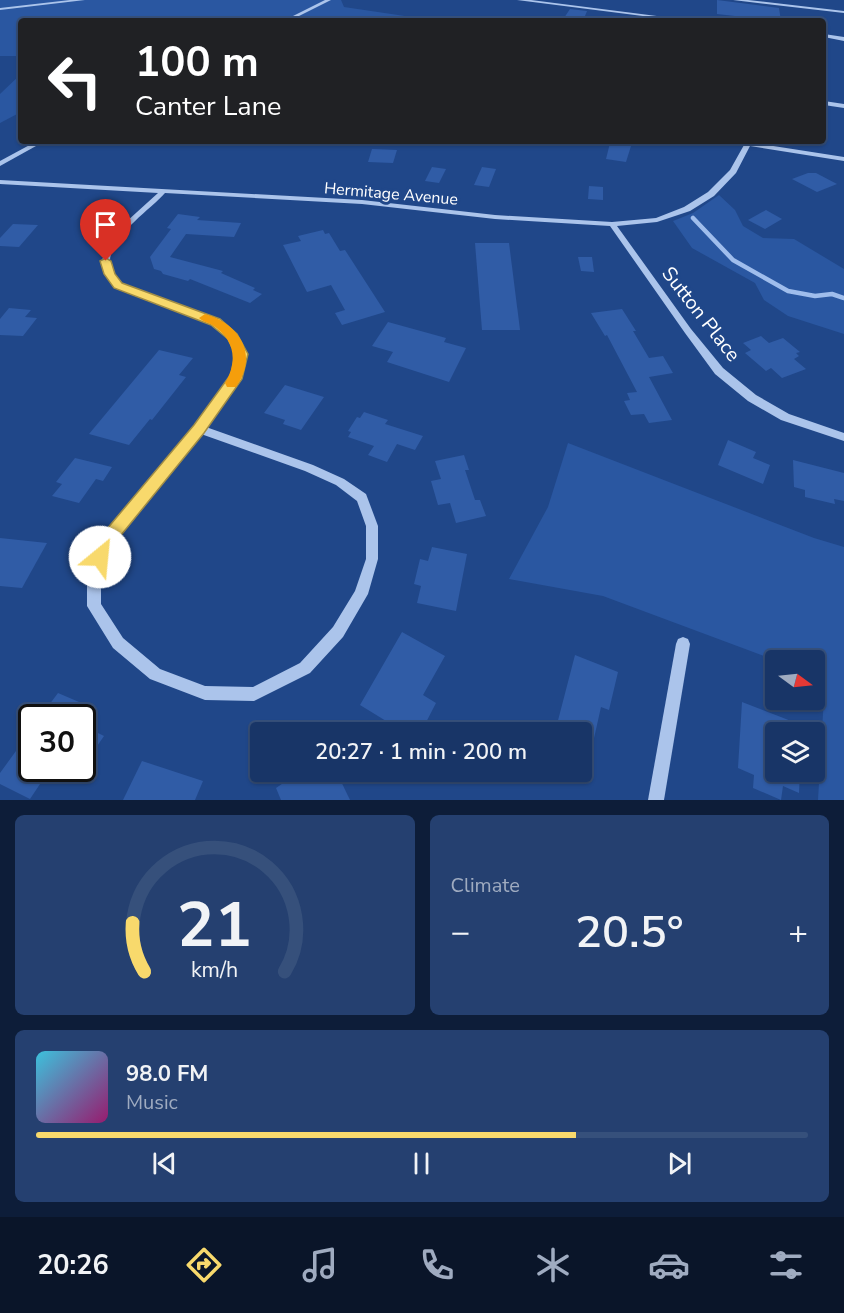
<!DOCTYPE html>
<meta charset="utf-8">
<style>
body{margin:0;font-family:"Nunito Sans",sans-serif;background:#254070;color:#f1f3f6;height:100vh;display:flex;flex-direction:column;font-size:22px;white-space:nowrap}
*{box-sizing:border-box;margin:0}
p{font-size:20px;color:#9fabc0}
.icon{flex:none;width:33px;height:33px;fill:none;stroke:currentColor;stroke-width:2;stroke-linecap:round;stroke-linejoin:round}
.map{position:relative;height:800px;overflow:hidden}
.sheet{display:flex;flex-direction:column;gap:15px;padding:15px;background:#0d1d39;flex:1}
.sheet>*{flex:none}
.guide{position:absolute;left:18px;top:18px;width:808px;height:126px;border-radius:6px;box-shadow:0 2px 4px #0004,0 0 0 2px #36507b;background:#202124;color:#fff;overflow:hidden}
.needle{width:39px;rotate:105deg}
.tools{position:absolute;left:765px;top:650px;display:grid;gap:12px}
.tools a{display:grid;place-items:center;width:60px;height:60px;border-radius:6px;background:#183567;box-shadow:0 2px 4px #0004,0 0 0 2px #36507b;font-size:30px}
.speed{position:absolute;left:18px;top:704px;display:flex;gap:12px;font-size:30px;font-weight:700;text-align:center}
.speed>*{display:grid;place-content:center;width:78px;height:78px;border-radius:50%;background:#183567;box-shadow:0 2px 4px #0004,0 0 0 2px #36507b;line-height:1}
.speed .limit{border:3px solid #111;border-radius:9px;background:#fff;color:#111}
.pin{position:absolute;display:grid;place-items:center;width:51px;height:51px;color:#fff;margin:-62px -26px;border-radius:50% 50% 50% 0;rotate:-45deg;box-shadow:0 0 6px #0007}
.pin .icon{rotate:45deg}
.me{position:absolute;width:66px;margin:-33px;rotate:28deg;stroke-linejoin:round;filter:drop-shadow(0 0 4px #0008)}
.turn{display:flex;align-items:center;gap:21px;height:126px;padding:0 18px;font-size:27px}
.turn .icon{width:78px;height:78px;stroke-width:2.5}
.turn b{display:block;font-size:42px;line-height:51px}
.big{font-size:45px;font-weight:600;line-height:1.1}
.sheet .tile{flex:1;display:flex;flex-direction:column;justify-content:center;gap:9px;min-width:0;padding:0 21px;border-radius:9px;background:#254070}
.sheet .dial{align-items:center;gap:0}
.dial svg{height:156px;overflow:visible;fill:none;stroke:#36507b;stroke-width:7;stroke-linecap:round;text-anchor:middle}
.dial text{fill:#f1f3f6;stroke:none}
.song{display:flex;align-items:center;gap:18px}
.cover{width:72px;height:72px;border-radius:9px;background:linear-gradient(135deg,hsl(190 70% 55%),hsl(320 70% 35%))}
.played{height:6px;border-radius:3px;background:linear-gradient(90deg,#f8d96c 70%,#36507b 70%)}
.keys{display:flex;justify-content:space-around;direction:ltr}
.heat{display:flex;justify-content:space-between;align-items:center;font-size:33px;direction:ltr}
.sheet .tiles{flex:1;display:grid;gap:15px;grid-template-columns:1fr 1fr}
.tile:last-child{grid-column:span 2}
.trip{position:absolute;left:250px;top:722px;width:342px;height:60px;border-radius:6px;background:#183567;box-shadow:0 2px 4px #0004,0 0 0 2px #36507b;font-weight:600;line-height:60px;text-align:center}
.tabs{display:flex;height:96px;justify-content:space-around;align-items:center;background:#0a1529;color:#9fabc0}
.tabs .icon{width:42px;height:42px}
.tabs .on{color:#f8d96c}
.tabs b{font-size:27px;color:#f1f3f6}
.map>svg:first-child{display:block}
.green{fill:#2a57a1}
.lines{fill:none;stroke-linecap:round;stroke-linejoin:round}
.stream{stroke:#9fbdec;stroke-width:4.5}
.building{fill:#305ca6}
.minor{fill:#abc4eb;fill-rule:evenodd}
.route{fill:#f8d96c;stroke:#a18d46;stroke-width:1.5}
.slow{fill:#f59e0b}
.labels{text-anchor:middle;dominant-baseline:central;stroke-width:6;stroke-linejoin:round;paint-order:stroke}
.far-street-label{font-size:16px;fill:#fff;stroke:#204789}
.street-label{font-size:20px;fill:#fff;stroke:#204789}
</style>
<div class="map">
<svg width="844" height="800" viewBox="0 0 844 800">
<rect width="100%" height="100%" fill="#204789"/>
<g class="green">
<polygon points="0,0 341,0 344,7 425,19 21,21 21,56 0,56"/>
<polygon points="21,74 21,112 0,123 0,94"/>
<polygon points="719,195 735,210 743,226 763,238 794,239 844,269 844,334 788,316 764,300 755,283 692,248 673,221 693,213"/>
<polygon points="568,443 814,538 844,547 844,800 818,800 825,679 815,675 814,660 775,660 603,596 509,579 548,507"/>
</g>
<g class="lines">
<polyline class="stream" points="693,218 733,260 788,291 815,296 832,294 844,298"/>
</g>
<g class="building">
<polygon points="717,0 779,8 781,21 717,14"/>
<polygon points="570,9 587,11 583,21 562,21"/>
<polygon points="610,143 631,146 626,162 606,159"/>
<polygon points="372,149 397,150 393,163 368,162"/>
<polygon points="432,167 446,169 439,183 425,181"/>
<polygon points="482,167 496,169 489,187 474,185"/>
<polygon points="808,173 816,173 837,184 817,192 792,179"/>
<polygon points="589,186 603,187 603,200 588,199"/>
<polygon points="766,210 782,219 765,229 748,220"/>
<polygon points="178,214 200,217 197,220 241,223 234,237 186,234 170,257 223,271 221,273 255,288 253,290 262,294 250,303 190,279 188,281 163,274 161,271 154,269 150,257 171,229 167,228"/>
<polygon points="13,224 38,225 19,247 0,246 0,238"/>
<polygon points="323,230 325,234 329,233 340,251 345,250 385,312 342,325 335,313 345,310 331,285 307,292 283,245 301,241 298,236"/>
<polygon points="475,243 509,243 520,330 482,330"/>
<polygon points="578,257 592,257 594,272 581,271"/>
<polygon points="9,308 31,310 25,317 37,318 23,336 0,335 0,319"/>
<polygon points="622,309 636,331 633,331 649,358 663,356 673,373 649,377 672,420 649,423 644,414 631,415 624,401 630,400 627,393 637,392 607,335 605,336 591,313"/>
<polygon points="388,322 446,338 444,342 466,348 449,382 387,362 393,352 372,346"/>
<polygon points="761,336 769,343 783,338 800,352 796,353 799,356 794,359 806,369 782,378 771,368 766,371 745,353 751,350 743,343"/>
<polygon points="159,350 193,358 179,375 186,377 152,420 150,419 129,445 89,434"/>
<polygon points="285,385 324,397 301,430 283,424 285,420 264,413"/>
<polygon points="364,412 388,420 385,424 423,436 415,450 397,444 387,462 368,455 374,446 348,437 351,432 348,431 357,417 360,418"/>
<polygon points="728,440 756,452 753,458 770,465 763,484 718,465"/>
<polygon points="464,455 469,470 465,470 475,500 480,500 486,516 456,523 450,503 438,505 431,481 441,479 435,461"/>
<polygon points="75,458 112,467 103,481 96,479 79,503 52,496 62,484 56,482"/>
<polygon points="793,460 844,473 844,501 834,499 835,504 805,497 805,490 794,487"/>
<polygon points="0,538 47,543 22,588 0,586"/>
<polygon points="432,547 467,554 456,611 417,603 421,586 414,584 420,559 428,561"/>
<polygon points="402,632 445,656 423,695 436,703 421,732 404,732 360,705"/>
<polygon points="575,655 618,672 609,710 601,707 588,765 582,764 582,732 555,732"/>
<polygon points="58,693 86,705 78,717 40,717"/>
<polygon points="742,702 817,731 776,732 776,771 800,771 799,793 783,786 781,800 753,788 754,775 738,768"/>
<polygon points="82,725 104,736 82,768"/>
<polygon points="32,729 32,768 82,768 72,784 58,777 54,783 44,778 30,799 0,784 0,773"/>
<polygon points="142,761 203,781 195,800 123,800"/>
<polygon points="301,771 336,771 350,800 281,800 276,788"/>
</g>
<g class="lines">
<g class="minor">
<polygon points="70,0 85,0 0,10 0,8"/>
<polygon points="325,0 331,0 289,21 283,21"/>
<polygon points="517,0 531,0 696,21 682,21"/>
<polygon points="733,0 748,0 844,11 844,13"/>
<polygon points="824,34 844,37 844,41 824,37"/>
<polygon points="824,101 844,104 844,108 824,105"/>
<polygon points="37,141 45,141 0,166 0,161"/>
<path d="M726 141H742L844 157V161L750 146 736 173 714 196 690 211 657 222 617 226 691 329 723 368 756 395 789 414 844 433V441L781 420 748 401 715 374 685 333 610 226 495 219 362 204 165 193C150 210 109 237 110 262 111 270 117 277 121 283L219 320 238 337 246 354 243 375 206 427 313 465 344 479 366 494 378 526V559L368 594 343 637 310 673 254 701 205 700 150 679 113 648 87 606V574L102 537 195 426 233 374 236 354 229 339 213 324 115 287 104 270 102 260 109 243 126 222 158 193 0 184V180L362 200 495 215 612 222 656 218 684 207 708 192 730 170 744 145ZM201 434 305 471 336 485 357 501 366 526V559L355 591 333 627 300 663 253 687 205 686 160 669 123 638 101 604V574L111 544Z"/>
<polygon points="683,637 688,639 690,644 664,800 648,800 676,644 678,639"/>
</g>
</g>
<polygon class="route" points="106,258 111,261 115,274 122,283 220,319 237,334 248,354 242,379 204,433 113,545 106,563 100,565 94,563 92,557 101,536 194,425 231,374 235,354 228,339 211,325 114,288 104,274 100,261"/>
<path class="slow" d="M205 314C240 324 259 355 236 387H227L225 383C238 361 235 339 212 325 207 322 203 322 199 318Z"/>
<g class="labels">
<g class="far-street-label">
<text transform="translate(391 194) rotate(5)">Hermitage Avenue</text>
</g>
<g class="street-label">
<text transform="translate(701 314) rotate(52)">Sutton Place</text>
</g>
</g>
</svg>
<div class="tools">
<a><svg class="needle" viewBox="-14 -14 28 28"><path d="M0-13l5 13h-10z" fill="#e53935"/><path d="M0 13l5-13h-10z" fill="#9fabc0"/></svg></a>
<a><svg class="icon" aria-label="layers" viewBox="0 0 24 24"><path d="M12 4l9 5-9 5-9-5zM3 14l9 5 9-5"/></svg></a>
</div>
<div class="speed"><div class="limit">30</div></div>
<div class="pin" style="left:106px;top:261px;background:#d93025"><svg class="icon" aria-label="arrive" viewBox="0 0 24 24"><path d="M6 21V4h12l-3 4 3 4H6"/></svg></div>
<svg class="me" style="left:100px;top:557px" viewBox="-20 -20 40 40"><circle r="19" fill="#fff"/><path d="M0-13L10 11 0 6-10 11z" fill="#f8d96c"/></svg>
<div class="trip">20:27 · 1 min · 200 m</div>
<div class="guide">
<div class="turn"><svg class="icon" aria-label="left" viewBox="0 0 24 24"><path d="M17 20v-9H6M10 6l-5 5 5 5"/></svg><div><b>100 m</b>Canter Lane</div></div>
</div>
</div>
<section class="sheet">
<div class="tiles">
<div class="tile dial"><svg viewBox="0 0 100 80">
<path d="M14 69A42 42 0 1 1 86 69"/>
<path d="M14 69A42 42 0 0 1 8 44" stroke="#f8d96c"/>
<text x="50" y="56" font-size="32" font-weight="700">21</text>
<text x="50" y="72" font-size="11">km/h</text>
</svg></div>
<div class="tile"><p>Climate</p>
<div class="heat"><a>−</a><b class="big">20.5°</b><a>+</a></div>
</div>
<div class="tile">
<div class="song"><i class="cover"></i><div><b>98.0 FM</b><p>Music</p></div></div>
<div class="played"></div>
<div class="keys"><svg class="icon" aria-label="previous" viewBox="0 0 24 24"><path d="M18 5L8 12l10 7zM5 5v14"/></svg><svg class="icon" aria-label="pause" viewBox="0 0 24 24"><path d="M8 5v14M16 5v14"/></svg><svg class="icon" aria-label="next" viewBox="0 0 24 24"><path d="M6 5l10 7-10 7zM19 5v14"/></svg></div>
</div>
</div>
</section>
<nav class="tabs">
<b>20:26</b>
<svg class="icon on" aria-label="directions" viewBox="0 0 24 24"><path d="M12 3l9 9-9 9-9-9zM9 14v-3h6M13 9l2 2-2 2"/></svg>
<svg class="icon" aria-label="music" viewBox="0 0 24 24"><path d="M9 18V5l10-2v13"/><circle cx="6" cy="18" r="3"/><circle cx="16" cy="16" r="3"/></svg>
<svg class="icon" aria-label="phone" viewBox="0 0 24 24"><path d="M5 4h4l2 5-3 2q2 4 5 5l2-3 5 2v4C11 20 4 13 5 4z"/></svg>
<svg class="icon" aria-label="climate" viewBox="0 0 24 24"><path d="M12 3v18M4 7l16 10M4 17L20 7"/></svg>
<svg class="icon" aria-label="car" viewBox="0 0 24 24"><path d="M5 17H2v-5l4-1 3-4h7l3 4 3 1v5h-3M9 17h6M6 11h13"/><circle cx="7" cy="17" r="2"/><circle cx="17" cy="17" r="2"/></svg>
<svg class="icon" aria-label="filters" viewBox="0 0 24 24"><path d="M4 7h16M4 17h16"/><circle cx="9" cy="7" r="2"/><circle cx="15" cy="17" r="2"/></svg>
</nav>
